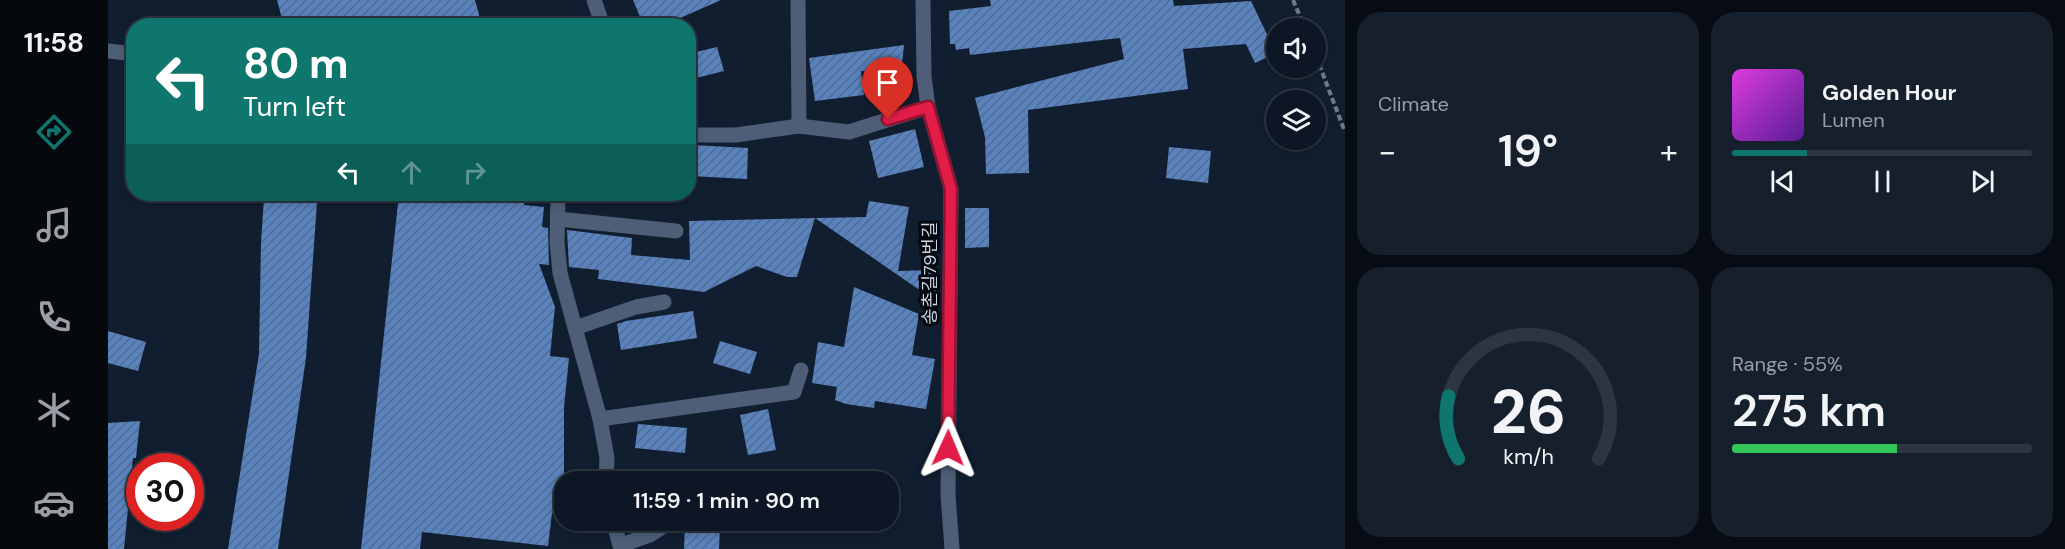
<!DOCTYPE html>
<meta charset="utf-8">
<style>
body{margin:0;font-family:"DM Sans","Noto Sans KR",sans-serif;background:#161f2c;color:#f1f3f6;height:100vh;display:flex;flex-direction:column;font-size:22px;white-space:nowrap}
*{box-sizing:border-box;margin:0}
p{font-size:20px;color:#9a9fa6}
.icon{flex:none;width:33px;height:33px;fill:none;stroke:currentColor;stroke-width:2;stroke-linecap:round;stroke-linejoin:round}
.map{position:relative;flex:1;overflow:hidden}
.panel{display:flex;flex-direction:column;gap:12px;padding:12px;background:#070c14;width:720px}
.panel>*{flex:none}
.top-card{position:absolute;left:18px;top:18px;width:570px;height:183px;border-radius:24px;box-shadow:0 3px 9px #0003,0 0 0 2px #2d3541;background:#0f766e;color:#fff;overflow:hidden}
.buttons{position:absolute;left:1158px;top:18px;display:grid;gap:12px}
.buttons a{display:grid;place-items:center;width:60px;height:60px;border-radius:50%;background:#0d1624;box-shadow:0 3px 9px #0003,0 0 0 2px #2d3541;font-size:30px}
.speed{position:absolute;left:18px;top:453px;display:flex;gap:12px;font-size:30px;font-weight:700;text-align:center}
.speed>*{display:grid;place-content:center;width:78px;height:78px;border-radius:50%;background:#0d1624;box-shadow:0 3px 9px #0003,0 0 0 2px #2d3541;line-height:1}
.speed .limit{border:9px solid #d22;background:#fff;color:#111}
.pin{position:absolute;display:grid;place-items:center;width:51px;height:51px;color:#fff;margin:-62px -26px;border-radius:50% 50% 50% 0;rotate:-45deg;box-shadow:0 0 6px #0007}
.pin .icon{rotate:45deg}
.me{position:absolute;width:66px;margin:-33px;rotate:1deg;stroke-linejoin:round;filter:drop-shadow(0 0 4px #0008)}
.turn{display:flex;align-items:center;gap:21px;height:126px;padding:0 18px;font-size:27px}
.turn .icon{width:78px;height:78px;stroke-width:2.5}
.turn b{display:block;font-size:42px;line-height:51px}
.lanes{display:flex;align-items:center;height:57px;padding:0 18px;background:#0003;justify-content:center;gap:30px;direction:ltr}
.lanes .off{opacity:.35}
.big{font-size:45px;font-weight:600;line-height:1.1}
.panel .card{flex:1;display:flex;flex-direction:column;justify-content:center;gap:9px;min-width:0;padding:0 21px;border-radius:24px;background:#161f2c}
.panel .dial{align-items:center;gap:0}
.dial svg{height:156px;overflow:visible;fill:none;stroke:#2d3541;stroke-width:7;stroke-linecap:round;text-anchor:middle}
.dial text{fill:#f1f3f6;stroke:none}
.song{display:flex;align-items:center;gap:18px}
.cover{width:72px;height:72px;border-radius:9px;background:linear-gradient(135deg,hsl(300 70% 55%),hsl(270 70% 35%))}
.played{height:6px;border-radius:3px;background:linear-gradient(90deg,#0f766e 25%,#2d3541 25%)}
.keys{display:flex;justify-content:space-around;direction:ltr}
.heat{display:flex;justify-content:space-between;align-items:center;font-size:33px;direction:ltr}
.charge{height:9px;border-radius:4px;background:linear-gradient(90deg,#34c759 55%,#2d3541 0)}
.panel .tiles{flex:1;display:grid;gap:12px;grid-template-columns:repeat(2,1fr)}
.trip{position:absolute;left:446px;top:471px;width:345px;height:60px;border-radius:24px;background:#0d1624;box-shadow:0 3px 9px #0003,0 0 0 2px #2d3541;font-weight:600;line-height:60px;text-align:center}
main{display:flex;flex:1;min-height:0}
.tabs{display:flex;flex-direction:column;width:108px;justify-content:space-around;align-items:center;background:#05090e;color:#9a9fa6}
.tabs .icon{width:42px;height:42px}
.tabs .on{color:#0f766e}
.tabs b{font-size:27px;color:#f1f3f6}
.map>svg:first-child{display:block}
.building{fill:url(#building-hatch)}
.lines{fill:none;stroke-linecap:round;stroke-linejoin:round}
.path{stroke:#6f7a89;stroke-width:4;stroke-dasharray:6 3;stroke-linecap:butt}
.lane{stroke:#4d5e76;stroke-width:15}
.street{stroke:#4d5e76;stroke-width:15}
.route-casing{stroke:#92132f;stroke-width:15}
.route{stroke:#e11d48;stroke-width:10}
.labels{text-anchor:middle;dominant-baseline:central;stroke-width:6;stroke-linejoin:round;paint-order:stroke}
.street-label{font-size:18px;fill:#ced6e3;stroke:#04080f}
</style>
<main>
<nav class="tabs">
<b>11:58</b>
<svg class="icon on" aria-label="directions" viewBox="0 0 24 24"><path d="M12 3l9 9-9 9-9-9zM9 14v-3h6M13 9l2 2-2 2"/></svg>
<svg class="icon" aria-label="music" viewBox="0 0 24 24"><path d="M9 18V5l10-2v13"/><circle cx="6" cy="18" r="3"/><circle cx="16" cy="16" r="3"/></svg>
<svg class="icon" aria-label="phone" viewBox="0 0 24 24"><path d="M5 4h4l2 5-3 2q2 4 5 5l2-3 5 2v4C11 20 4 13 5 4z"/></svg>
<svg class="icon" aria-label="climate" viewBox="0 0 24 24"><path d="M12 3v18M4 7l16 10M4 17L20 7"/></svg>
<svg class="icon" aria-label="car" viewBox="0 0 24 24"><path d="M5 17H2v-5l4-1 3-4h7l3 4 3 1v5h-3M9 17h6M6 11h13"/><circle cx="7" cy="17" r="2"/><circle cx="17" cy="17" r="2"/></svg>
</nav>
<div class="map">
<svg width="1237" height="549" viewBox="0 0 1237 549">
<defs>
<pattern id="building-hatch" width="6" height="6" patternUnits="userSpaceOnUse" patternTransform="scale(1.5)"><rect width="6" height="6" fill="#5a82bc"/><path d="M-1 1l2-2M0 6l6-6M5 7l2-2" fill="none" stroke="#506b92"/></pattern>
</defs>
<rect width="100%" height="100%" fill="#111e30"/>
<g class="building">
<polygon points="169,0 367,0 374,26 176,26"/>
<polygon points="525,0 613,0 554,26 536,26"/>
<polygon points="882,0 1065,0 1066,6 1143,1 1168,53 1147,63 1138,44 1075,49 1080,89 920,110 921,173 878,174 877,137 867,98 1016,59 1012,38 862,55 861,48 848,50 847,44 842,44 841,11 883,6"/>
<polygon points="796,45 793,74 753,71 756,95 707,101 701,58"/>
<polygon points="609,47 616,71 580,80 580,54"/>
<polygon points="807,129 816,167 770,178 761,141"/>
<polygon points="584,145 640,148 639,179 582,176"/>
<polygon points="1061,147 1103,151 1100,183 1058,178"/>
<polygon points="291,194 417,194 416,205 436,207 434,227 440,228 441,265 431,264 447,307 442,356 461,358 456,407 456,514 444,513 440,546 314,532 312,549 253,549"/>
<polygon points="156,199 209,202 198,358 170,549 120,549 151,354 153,242"/>
<polygon points="761,201 801,207 790,271 828,270 829,302 707,218 689,277 679,277 648,266 596,292 490,279 491,270 461,267 459,230 524,238 523,255 582,260 581,221 758,217"/>
<polygon points="857,208 881,208 881,247 857,248"/>
<polygon points="746,287 811,314 804,355 827,359 818,409 767,401 766,408 738,404 727,400 729,387 704,383 710,342 736,347"/>
<polygon points="585,311 589,338 513,350 509,324 518,321"/>
<polygon points="0,331 38,342 30,371 0,363"/>
<polygon points="612,341 649,352 642,374 605,363"/>
<polygon points="660,409 668,450 640,455 632,415"/>
<polygon points="32,421 28,458 25,458 16,549 0,549 0,423"/>
<polygon points="530,424 579,428 577,453 527,448"/>
<polygon points="577,524 612,526 611,549 576,549"/>
</g>
<g class="lines">
<g class="path">
<polyline points="1185,0 1197,28"/>
<polyline points="1208,56 1237,132"/>
</g>
<g class="lane">
<polyline points="486,0 495,26"/>
<polyline points="690,0 691,126"/>
<polyline points="0,51 26,54"/>
<polyline points="580,135 628,135 691,126 741,132 820,107"/>
<polyline points="450,194 449,242 452,273 492,419 499,458 498,482"/>
<polyline points="450,219 568,231"/>
<polyline points="467,328 528,307 556,302"/>
<polyline points="492,419 686,392 693,370"/>
<polyline points="505,520 513,549"/>
<polyline points="513,545 542,535 565,520"/>
</g>
<polyline class="street" points="815,0 816,76 820,107 843,189 840,495 844,549"/>
</g>
<g class="lines">
<g class="route-casing">
<polyline id="route" points="780,119 820,107 843,189 840,448"/>
</g>
<use href="#route" class="route"/>
</g>
<g class="labels">
<g class="street-label">
<text transform="translate(822 273) rotate(-90)">송촌길79번길</text>
</g>
</g>
</svg>
<div class="buttons">
<a><svg class="icon" aria-label="sound" viewBox="0 0 24 24"><path d="M4 9h4l5-4v14l-5-4H4zM17 9q2 3 0 6"/></svg></a>
<a><svg class="icon" aria-label="layers" viewBox="0 0 24 24"><path d="M12 4l9 5-9 5-9-5zM3 14l9 5 9-5"/></svg></a>
</div>
<div class="speed"><div class="limit">30</div></div>
<div class="pin" style="left:780px;top:119px;background:#d93025"><svg class="icon" aria-label="arrive" viewBox="0 0 24 24"><path d="M6 21V4h12l-3 4 3 4H6"/></svg></div>
<svg class="me" style="left:840px;top:448px" viewBox="-20 -20 40 40"><path d="M0-17L14 15 0 8-14 15z" fill="#e11d48" stroke="#fff" stroke-width="4"/></svg>
<div class="trip">11:59 · 1 min · 90 m</div>
<div class="top-card">
<div class="turn"><svg class="icon" aria-label="left" viewBox="0 0 24 24"><path d="M17 20v-9H6M10 6l-5 5 5 5"/></svg><div><b>80 m</b>Turn left</div></div>
<div class="lanes"><svg class="icon" aria-label="left" viewBox="0 0 24 24"><path d="M17 20v-9H6M10 6l-5 5 5 5"/></svg><svg class="icon off" aria-label="ahead" viewBox="0 0 24 24"><path d="M12 20V5M6 11l6-6 6 6"/></svg><svg class="icon off" aria-label="right" viewBox="0 0 24 24"><path d="M7 20v-9h11M14 6l5 5-5 5"/></svg></div>
</div>
</div>
<section class="panel">
<div class="tiles">
<div class="card"><p>Climate</p>
<div class="heat"><a>−</a><b class="big">19°</b><a>+</a></div>
</div>
<div class="card">
<div class="song"><i class="cover"></i><div><b>Golden Hour</b><p>Lumen</p></div></div>
<div class="played"></div>
<div class="keys"><svg class="icon" aria-label="previous" viewBox="0 0 24 24"><path d="M18 5L8 12l10 7zM5 5v14"/></svg><svg class="icon" aria-label="pause" viewBox="0 0 24 24"><path d="M8 5v14M16 5v14"/></svg><svg class="icon" aria-label="next" viewBox="0 0 24 24"><path d="M6 5l10 7-10 7zM19 5v14"/></svg></div>
</div>
<div class="card dial"><svg viewBox="0 0 100 80">
<path d="M14 69A42 42 0 1 1 86 69"/>
<path d="M14 69A42 42 0 0 1 9 37" stroke="#0f766e"/>
<text x="50" y="56" font-size="32" font-weight="700">26</text>
<text x="50" y="72" font-size="11">km/h</text>
</svg></div>
<div class="card"><p>Range · 55%</p><b class="big">275 km</b><div class="charge"></div></div>
</div>
</section>
</main>
